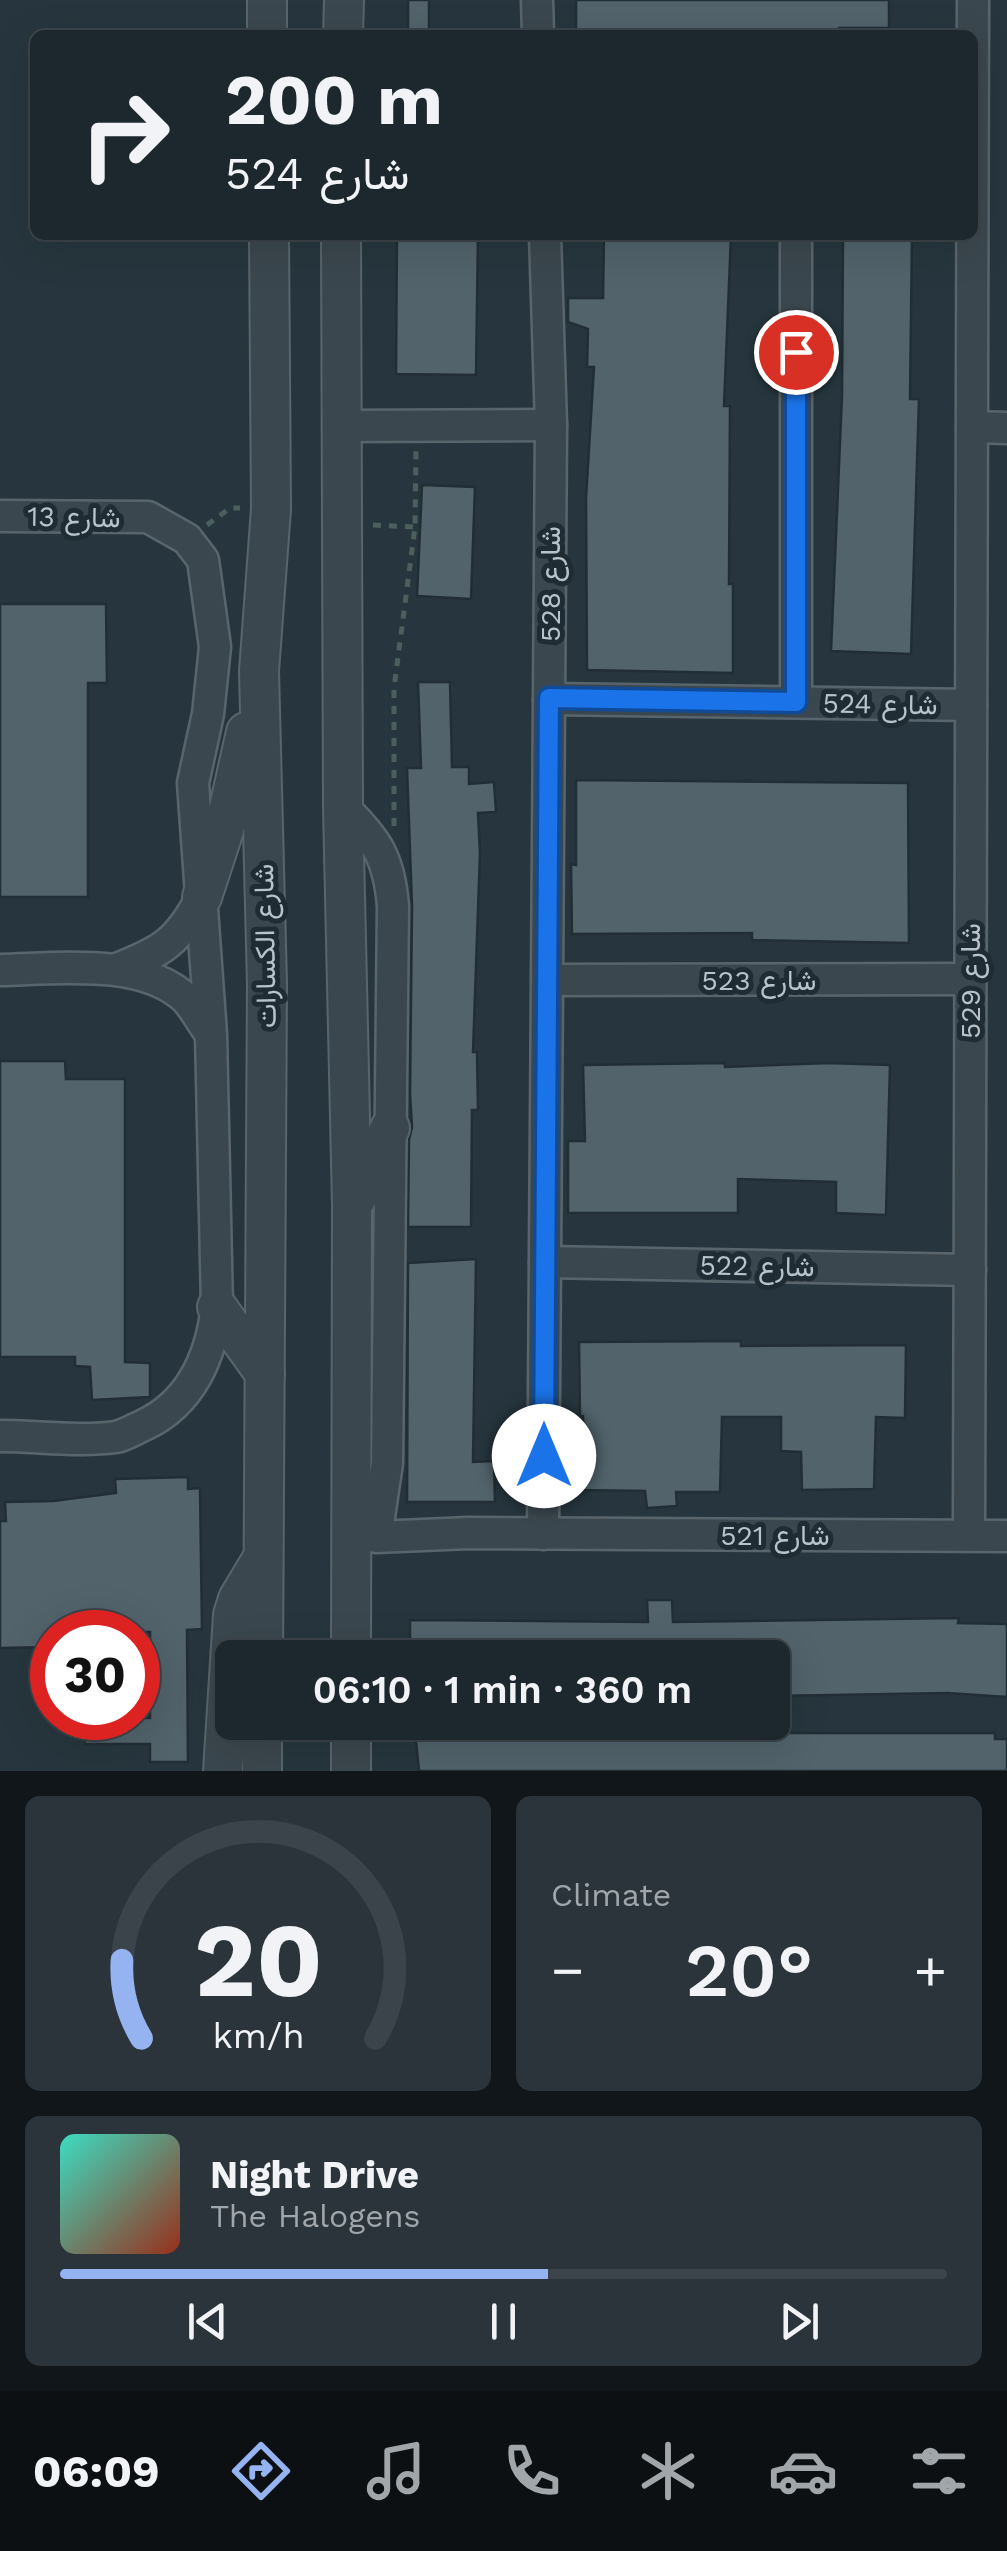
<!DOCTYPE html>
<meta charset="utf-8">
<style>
body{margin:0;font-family:"Work Sans",Vazirmatn,sans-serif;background:#2a343a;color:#f1f3f6;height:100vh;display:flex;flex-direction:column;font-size:38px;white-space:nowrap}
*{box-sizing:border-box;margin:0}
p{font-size:32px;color:#a0a6aa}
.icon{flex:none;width:55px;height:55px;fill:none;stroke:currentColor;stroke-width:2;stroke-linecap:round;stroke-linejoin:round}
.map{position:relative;height:1771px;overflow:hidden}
.sheet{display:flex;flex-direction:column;gap:25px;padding:25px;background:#101619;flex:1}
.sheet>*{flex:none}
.guide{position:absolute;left:30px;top:30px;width:948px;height:210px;border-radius:15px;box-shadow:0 10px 40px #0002,0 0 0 2px #3b444a;background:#1d282e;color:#f1f3f6;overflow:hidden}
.speed{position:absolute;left:30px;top:1610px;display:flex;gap:20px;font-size:50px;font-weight:700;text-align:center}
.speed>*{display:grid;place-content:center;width:130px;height:130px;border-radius:50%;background:#1d282e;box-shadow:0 10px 40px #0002,0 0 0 2px #3b444a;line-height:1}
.speed .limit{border:15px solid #d22;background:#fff;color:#111}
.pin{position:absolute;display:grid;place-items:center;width:85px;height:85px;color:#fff;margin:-42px;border:5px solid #fff;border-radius:50%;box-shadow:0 2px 10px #0007}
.me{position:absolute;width:110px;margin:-55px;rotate:0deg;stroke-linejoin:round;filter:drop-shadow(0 0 8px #0008)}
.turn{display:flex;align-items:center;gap:35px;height:210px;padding:0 30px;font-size:45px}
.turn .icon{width:130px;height:130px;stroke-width:2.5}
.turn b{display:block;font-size:70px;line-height:85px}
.big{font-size:75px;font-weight:600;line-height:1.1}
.sheet .tile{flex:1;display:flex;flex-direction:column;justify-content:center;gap:15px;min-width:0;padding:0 35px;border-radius:15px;background:#2a343a}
.sheet .dial{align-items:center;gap:0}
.dial svg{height:260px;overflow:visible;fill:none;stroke:#3b444a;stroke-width:7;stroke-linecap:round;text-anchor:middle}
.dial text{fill:#f1f3f6;stroke:none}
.song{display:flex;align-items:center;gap:30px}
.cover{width:120px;height:120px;border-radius:15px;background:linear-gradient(135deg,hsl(170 70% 55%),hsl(10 70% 35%))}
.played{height:10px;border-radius:5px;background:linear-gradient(90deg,#95b2f1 55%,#3b444a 55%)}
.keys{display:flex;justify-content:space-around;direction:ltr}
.heat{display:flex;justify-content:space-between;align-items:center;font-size:55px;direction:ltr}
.sheet .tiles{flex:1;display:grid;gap:25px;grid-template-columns:1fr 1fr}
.tile:last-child{grid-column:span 2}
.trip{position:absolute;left:215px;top:1640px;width:575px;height:100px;border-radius:15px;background:#1d282e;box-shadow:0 10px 40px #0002,0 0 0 2px #3b444a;font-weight:600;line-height:100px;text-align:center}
.dock{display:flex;height:160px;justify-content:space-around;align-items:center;background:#0c1012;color:#a0a6aa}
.dock .icon{width:70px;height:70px}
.dock .active{color:#95b2f1}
.dock b{font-size:45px;color:#f1f3f6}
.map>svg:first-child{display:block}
.building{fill:#52636b;stroke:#222e35;stroke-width:2.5}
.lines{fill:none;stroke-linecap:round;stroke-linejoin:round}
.minor-casing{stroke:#59656c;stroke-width:35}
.tertiary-casing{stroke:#59656c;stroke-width:42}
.path{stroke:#4b605c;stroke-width:5;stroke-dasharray:8 8;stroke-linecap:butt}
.minor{stroke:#3b474e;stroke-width:30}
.tertiary{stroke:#3b474e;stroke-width:38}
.route-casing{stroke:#114b97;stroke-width:25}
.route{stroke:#1a73e8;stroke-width:18}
.labels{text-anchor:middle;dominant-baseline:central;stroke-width:10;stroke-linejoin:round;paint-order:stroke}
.street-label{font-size:28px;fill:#b7c2c9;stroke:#202c33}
</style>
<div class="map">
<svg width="1007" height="1771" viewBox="0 0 1007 1771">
<rect width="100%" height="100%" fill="#27363e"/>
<g class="building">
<rect x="408" y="0" width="21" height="35"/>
<polygon points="576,0 889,0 889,28 839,28 839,35 576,35"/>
<polygon points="397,235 478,235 476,375 396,374"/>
<polygon points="604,235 731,235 724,406 730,406 729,584 733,584 733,673 587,670 586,498 594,367 587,367 588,329 568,322 568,298 603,298"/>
<polygon points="843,235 912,235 910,399 919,399 911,654 831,651 842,396"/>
<polygon points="422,485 475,487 471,599 417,596"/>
<polygon points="0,604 106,604 107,683 88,683 88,897 0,897"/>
<polygon points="418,682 450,682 452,767 469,767 469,784 494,782 496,812 478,813 480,853 473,1052 477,1052 478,1110 472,1110 471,1227 408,1227 409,1140 412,1127 410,1093 412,906 407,768 421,768"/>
<polygon points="576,780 908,783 909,943 752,940 752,933 572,934 571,864 576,865"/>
<polygon points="0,1061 65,1061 66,1079 125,1079 125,1362 150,1363 150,1397 92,1400 90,1367 75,1366 75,1357 0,1357"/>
<polygon points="725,1063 725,1067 828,1063 890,1065 886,1215 836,1213 836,1182 738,1179 738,1213 568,1213 568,1141 585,1141 583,1065"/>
<polygon points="476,1259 473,1462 494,1461 495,1502 407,1502 408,1263"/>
<polygon points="741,1341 741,1346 906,1345 905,1418 876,1417 874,1489 802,1490 801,1452 781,1451 781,1417 722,1417 720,1492 676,1492 677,1506 647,1508 645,1491 582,1490 582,1465 585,1465 583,1416 580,1416 579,1342"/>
<polygon points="188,1477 188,1489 200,1488 202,1629 187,1630 188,1762 150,1762 150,1744 85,1744 85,1718 150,1718 150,1632 52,1632 52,1647 0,1648 0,1521 6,1521 5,1502 53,1501 116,1493 115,1479"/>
<polygon points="647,1600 672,1600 673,1622 959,1618 958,1623 1007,1624 1007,1697 948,1693 772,1696 772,1658 410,1658 410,1620 648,1622"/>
<polygon points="414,1722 457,1722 459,1731 553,1731 553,1737 709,1738 709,1733 995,1733 995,1739 1007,1739 1007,1771 419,1771"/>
</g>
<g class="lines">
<g class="minor-casing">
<g id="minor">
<polyline points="537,0 538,35"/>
<polyline points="343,426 551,425"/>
<polyline points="972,427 1007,428"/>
<path d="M0 516 148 517 187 539 203 560 215 647 208 714 193 783 211 1034 217 1307C211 1356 191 1403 144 1425 135 1429 125 1435 116 1437 80 1442 36 1436 0 1436"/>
<polyline points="549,699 971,705"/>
<polyline points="796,702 796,235"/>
<path d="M343 807C377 840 389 858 393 906L387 1463 376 1537 469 1533 1007 1536"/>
<path d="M117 969C163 951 178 942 202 897"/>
<path d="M0 970C55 969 144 957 187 1000 195 1009 202 1022 209 1032"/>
<polyline points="548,980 970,979"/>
<polyline points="545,1262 970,1270"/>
<polyline points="543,1534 551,425 545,235"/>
<polyline points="969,1535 973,0"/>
</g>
</g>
<g class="tertiary-casing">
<g id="tertiary">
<polyline points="267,0 267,35"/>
<polyline points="343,35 344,0"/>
<polyline points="341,235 343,807 352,1206 351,1658"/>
<polyline points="202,897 224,830 246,732"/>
<polyline points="356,1199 390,1128"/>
<polyline points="217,1307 265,1374"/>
<polyline points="263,1658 267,984 259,671 271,509 269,235"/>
<polyline points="223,1771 233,1615 238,1599 262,1559"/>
<polyline points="262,1771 262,1722"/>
<polyline points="351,1771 351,1722"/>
</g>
</g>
<g class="path">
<polyline points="207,525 230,508 240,508"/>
<polyline points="373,525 415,527"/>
<polyline points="394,826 394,688 415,527 416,449"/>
</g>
<use href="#minor" class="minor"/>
<use href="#tertiary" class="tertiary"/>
</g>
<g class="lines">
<g class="route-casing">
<polyline id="route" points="544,1456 549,698 796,702 796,352"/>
</g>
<use href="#route" class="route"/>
</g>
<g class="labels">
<g class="street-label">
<text transform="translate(74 517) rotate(1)">شارع 13</text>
<text transform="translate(550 584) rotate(-90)">شارع 528</text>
<text transform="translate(880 704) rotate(1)">شارع 524</text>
<text transform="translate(265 946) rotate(-91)">شارع الكسارات</text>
<text x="759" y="980">شارع 523</text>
<text transform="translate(970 981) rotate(-90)">شارع 529</text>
<text transform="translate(757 1266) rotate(1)">شارع 522</text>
<text x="775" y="1535">شارع 521</text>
</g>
</g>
</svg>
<div class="speed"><div class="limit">30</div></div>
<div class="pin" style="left:796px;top:352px;background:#d93025"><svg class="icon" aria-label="arrive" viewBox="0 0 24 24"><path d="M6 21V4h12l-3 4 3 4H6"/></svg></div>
<svg class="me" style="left:544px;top:1456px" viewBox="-20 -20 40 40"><circle r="19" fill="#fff"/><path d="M0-13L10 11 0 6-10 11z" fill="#1a73e8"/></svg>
<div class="trip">06:10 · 1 min · 360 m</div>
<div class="guide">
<div class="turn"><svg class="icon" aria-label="right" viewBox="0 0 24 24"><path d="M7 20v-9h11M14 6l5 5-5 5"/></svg><div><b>200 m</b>شارع 524</div></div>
</div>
</div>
<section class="sheet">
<div class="tiles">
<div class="tile dial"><svg viewBox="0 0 100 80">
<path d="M14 69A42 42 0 1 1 86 69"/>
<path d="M14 69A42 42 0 0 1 8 45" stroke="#95b2f1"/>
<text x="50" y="56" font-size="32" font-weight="700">20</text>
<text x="50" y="72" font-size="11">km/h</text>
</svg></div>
<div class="tile"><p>Climate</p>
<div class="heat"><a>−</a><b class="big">20°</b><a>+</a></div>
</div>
<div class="tile">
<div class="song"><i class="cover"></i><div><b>Night Drive</b><p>The Halogens</p></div></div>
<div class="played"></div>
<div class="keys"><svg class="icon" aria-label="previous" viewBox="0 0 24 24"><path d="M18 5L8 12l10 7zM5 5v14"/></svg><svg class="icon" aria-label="pause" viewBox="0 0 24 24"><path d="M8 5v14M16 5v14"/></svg><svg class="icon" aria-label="next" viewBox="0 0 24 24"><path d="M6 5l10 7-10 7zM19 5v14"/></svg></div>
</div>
</div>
</section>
<nav class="dock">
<b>06:09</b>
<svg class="icon active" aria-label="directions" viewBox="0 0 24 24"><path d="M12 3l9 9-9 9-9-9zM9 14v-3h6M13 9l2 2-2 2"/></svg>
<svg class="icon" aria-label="music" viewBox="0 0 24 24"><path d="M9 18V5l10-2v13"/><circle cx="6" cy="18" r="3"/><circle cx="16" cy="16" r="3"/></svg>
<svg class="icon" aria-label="phone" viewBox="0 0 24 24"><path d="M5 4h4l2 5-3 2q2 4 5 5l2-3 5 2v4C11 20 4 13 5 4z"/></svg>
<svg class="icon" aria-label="climate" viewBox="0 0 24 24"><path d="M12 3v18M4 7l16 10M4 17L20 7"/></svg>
<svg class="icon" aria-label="car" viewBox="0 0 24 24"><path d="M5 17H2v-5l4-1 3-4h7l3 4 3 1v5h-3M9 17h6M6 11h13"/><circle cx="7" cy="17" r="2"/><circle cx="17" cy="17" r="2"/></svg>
<svg class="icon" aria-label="filters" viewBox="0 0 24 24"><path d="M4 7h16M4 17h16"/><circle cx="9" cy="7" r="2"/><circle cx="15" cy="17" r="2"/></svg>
</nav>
